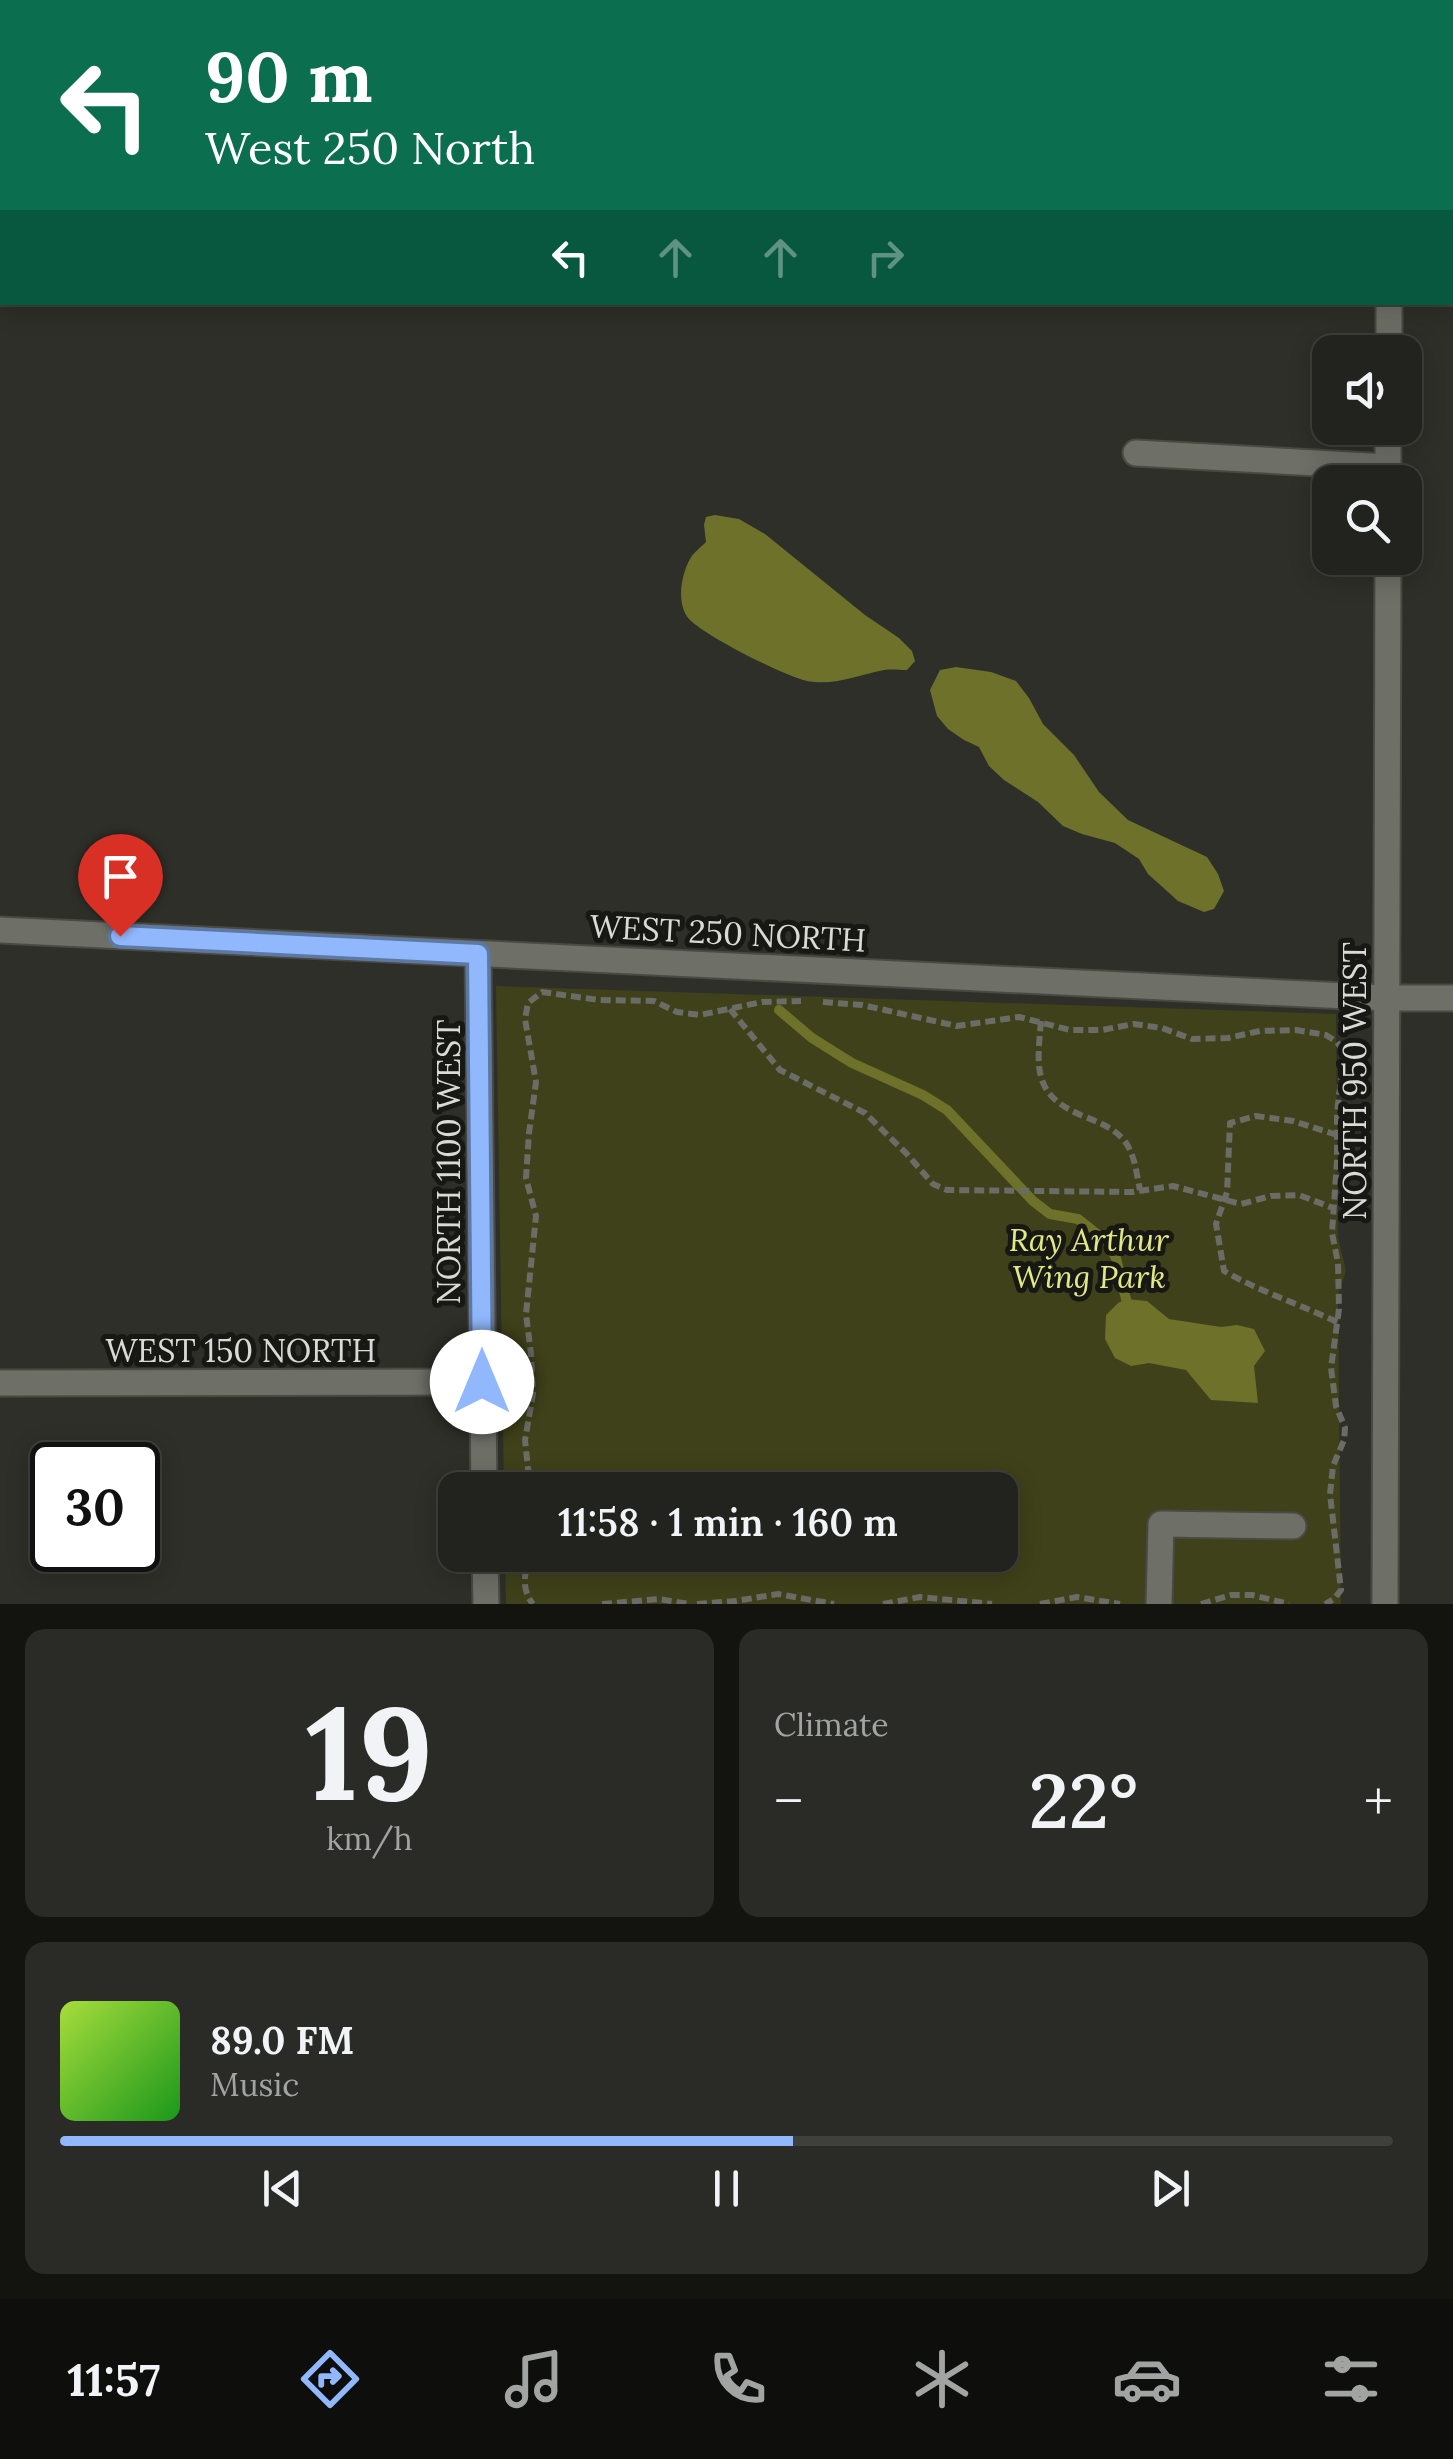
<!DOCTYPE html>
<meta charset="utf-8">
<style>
body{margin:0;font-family:Lora,serif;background:#2a2b27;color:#f1f3f6;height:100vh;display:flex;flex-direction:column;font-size:38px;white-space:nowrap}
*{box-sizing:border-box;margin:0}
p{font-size:32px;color:#a2a4a4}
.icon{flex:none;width:55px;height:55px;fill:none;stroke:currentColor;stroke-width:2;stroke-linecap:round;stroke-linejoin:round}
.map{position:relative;height:1604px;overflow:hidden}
.sheet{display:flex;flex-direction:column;gap:25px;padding:25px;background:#131310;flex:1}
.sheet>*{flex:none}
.top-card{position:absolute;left:0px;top:0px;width:1455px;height:305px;box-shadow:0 5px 25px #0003,0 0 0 2px #3f403c;background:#0b6e4f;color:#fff;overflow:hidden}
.controls{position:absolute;left:1312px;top:335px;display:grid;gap:20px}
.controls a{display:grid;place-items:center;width:110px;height:110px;border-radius:20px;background:#22231e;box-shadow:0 5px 25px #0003,0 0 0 2px #3f403c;font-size:50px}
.speed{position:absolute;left:30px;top:1442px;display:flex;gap:20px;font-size:50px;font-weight:700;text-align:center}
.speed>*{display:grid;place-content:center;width:130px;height:130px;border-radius:50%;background:#22231e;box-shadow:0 5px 25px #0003,0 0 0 2px #3f403c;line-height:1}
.speed .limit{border:5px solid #111;border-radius:15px;background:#fff;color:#111}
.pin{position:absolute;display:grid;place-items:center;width:85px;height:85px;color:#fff;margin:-102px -42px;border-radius:50% 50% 50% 0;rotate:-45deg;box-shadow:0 0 10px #0007}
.pin .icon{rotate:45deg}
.me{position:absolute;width:110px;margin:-55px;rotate:0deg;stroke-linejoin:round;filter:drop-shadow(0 0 8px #0008)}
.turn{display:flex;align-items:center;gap:35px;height:210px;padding:0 40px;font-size:45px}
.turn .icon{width:130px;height:130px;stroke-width:2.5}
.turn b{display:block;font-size:70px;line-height:85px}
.lanes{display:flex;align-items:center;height:95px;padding:0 40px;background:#0003;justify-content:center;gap:50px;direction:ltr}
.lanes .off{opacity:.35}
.big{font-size:75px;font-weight:600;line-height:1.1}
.sheet .card{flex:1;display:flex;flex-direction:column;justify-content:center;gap:15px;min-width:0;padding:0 35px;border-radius:20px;background:#2a2b27}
.sheet .dial{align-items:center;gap:0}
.dial b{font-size:130px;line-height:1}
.song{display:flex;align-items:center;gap:30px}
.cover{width:120px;height:120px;border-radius:15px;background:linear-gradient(135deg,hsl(80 70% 55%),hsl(120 70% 35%))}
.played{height:10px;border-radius:5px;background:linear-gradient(90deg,#91b8fd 55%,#3f403c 55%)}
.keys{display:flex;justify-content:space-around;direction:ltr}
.heat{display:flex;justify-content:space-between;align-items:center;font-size:55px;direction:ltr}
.sheet .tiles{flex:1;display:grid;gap:25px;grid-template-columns:1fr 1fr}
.card:last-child{grid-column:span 2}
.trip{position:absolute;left:438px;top:1472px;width:580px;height:100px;border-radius:20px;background:#22231e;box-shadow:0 5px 25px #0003,0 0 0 2px #3f403c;font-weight:600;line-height:100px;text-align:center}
.tabs{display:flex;height:160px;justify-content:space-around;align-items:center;background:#0e0e0c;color:#a2a4a4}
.tabs .icon{width:70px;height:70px}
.tabs .on{color:#91b8fd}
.tabs b{font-size:45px;color:#f1f3f6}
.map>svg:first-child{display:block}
.green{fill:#3f411a}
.water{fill:#6e712a}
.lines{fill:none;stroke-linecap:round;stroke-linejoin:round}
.stream{stroke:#6e712a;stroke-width:10}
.minor-casing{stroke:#494a44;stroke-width:29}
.path{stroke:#6b6c66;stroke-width:6;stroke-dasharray:10 5;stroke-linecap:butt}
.minor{stroke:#6e6f67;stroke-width:25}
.route-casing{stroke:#5e78a4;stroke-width:25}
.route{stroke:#91b8fd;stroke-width:18}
.labels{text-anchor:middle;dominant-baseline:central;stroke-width:10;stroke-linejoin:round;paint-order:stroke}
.street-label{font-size:32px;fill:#d9dad6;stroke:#171714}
.park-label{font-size:32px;font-style:italic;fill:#e2e884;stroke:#171714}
</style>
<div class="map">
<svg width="1453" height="1604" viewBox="0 0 1453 1604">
<rect width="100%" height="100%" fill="#2e2f28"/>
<polygon class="green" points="496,986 1336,1014 1338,1237 1346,1271 1338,1295 1341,1604 506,1604 505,1555 1000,1555 1000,1490 504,1490"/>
<g class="water">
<path d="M715 515 739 519 765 534 865 615 899 638 912 651 915 661 907 670C900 670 891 669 884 670 857 675 835 686 807 681 784 676 705 636 689 619 676 604 681 575 690 559 693 553 701 547 706 542L704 525 706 517Z"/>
<polygon points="956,667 991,672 1016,681 1029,698 1043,724 1074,755 1099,792 1128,820 1207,857 1218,874 1224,891 1214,909 1204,912 1178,901 1148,874 1139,859 1115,843 1082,834 1063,826 1038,802 1004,780 989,766 979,747 964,740 948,729 937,716 930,690 940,670"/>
<polygon points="1126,1299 1147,1301 1169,1319 1221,1327 1237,1325 1254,1329 1265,1351 1254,1366 1258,1403 1211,1400 1186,1370 1149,1363 1131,1366 1115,1358 1105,1339 1106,1315 1118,1303"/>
</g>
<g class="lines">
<polyline class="stream" points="779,1010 812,1038 852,1063 923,1095 947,1110 1033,1201 1050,1214 1078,1219 1107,1242 1116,1258 1126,1299"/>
<g class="minor-casing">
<g id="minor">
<polyline points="1390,2 1390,0"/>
<polyline points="1389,352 1389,302"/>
<polyline points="1136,453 1388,467"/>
<polyline points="1388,482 1388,428"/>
<polyline points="0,930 1387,998 1453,998"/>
<polyline points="478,954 484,1490"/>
<polyline points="0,1383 482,1382"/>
<polyline points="485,1555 486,1604"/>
<polyline points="1159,1604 1161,1524 1293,1526"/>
<polyline points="1385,1604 1388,558"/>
</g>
</g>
<g class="path">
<polyline points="823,1002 862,1005 957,1026 1019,1017 1070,1030 1102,1030 1134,1024 1162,1028 1192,1039 1228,1038 1260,1031 1296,1030 1326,1035 1337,1042 1344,1052 1337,1113 1337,1161 1332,1233 1338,1263 1339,1309 1331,1368 1336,1406 1345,1428 1344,1440 1333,1466 1330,1494 1341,1590 1334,1599 1325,1604"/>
<polyline points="730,1009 780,1070 865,1113 906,1153 933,1184 947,1190 1132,1192 1173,1186 1241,1204 1271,1196 1299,1195 1333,1208"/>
<path d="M1041 1021C1037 1068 1032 1095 1083 1116 1098 1122 1112 1127 1123 1139 1135 1153 1136 1172 1140 1190"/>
<path d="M1337 1135 1293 1121 1256 1116 1230 1123 1227 1192 1216 1224 1224 1271C1261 1292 1299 1304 1337 1322"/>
<polyline points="535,1490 528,1469 525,1440 533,1394 531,1354 526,1314 536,1216 526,1178 529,1133 536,1082 525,1019 528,1003 542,992 599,1000 654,1001 677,1012 700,1015 762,1002 801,1001"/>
<path d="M531 1555C524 1571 521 1590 533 1604"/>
<polyline points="602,1604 659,1599 689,1604"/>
<polyline points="697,1604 736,1601 778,1594 834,1604"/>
<polyline points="883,1604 920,1597 992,1604"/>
<polyline points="1040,1604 1077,1597 1120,1604"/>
<polyline points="1201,1604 1231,1595 1252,1595 1289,1604"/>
</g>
<use href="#minor" class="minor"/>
</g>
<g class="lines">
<g class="route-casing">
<polyline id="route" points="120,936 478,954 482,1382"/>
</g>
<use href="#route" class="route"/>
</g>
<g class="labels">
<g class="street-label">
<text transform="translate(728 933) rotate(3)">WEST 250 NORTH</text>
<text transform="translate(1354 1081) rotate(-90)">NORTH 950 WEST</text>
<text transform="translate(448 1162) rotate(-90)">NORTH 1100 WEST</text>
<text x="241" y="1350">WEST 150 NORTH</text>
</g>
<g class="park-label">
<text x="1089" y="1239">Ray Arthur<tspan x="1089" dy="37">Wing Park</tspan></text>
</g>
</g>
</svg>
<div class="controls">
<a><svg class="icon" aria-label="sound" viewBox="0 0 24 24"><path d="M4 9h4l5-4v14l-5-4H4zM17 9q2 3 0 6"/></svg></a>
<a><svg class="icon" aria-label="search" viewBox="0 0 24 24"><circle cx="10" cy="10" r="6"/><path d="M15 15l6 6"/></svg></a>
</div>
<div class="speed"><div class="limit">30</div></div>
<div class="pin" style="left:120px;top:936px;background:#d93025"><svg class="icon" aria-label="arrive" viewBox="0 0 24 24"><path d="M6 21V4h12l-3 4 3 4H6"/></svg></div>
<svg class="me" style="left:482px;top:1382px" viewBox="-20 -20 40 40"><circle r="19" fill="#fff"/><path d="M0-13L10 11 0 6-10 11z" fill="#91b8fd"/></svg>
<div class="trip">11:58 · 1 min · 160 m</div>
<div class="top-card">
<div class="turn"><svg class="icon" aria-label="left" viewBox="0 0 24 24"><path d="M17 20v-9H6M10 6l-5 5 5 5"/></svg><div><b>90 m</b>West 250 North</div></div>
<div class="lanes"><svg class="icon" aria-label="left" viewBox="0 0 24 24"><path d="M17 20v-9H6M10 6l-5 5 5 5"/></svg><svg class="icon off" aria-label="ahead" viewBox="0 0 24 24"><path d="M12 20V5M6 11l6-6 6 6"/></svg><svg class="icon off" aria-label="ahead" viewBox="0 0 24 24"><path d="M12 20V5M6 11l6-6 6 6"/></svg><svg class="icon off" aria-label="right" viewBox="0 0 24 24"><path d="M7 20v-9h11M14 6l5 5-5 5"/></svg></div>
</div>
</div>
<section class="sheet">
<div class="tiles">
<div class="card dial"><b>19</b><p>km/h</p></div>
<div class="card"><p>Climate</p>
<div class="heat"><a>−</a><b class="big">22°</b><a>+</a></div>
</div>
<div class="card">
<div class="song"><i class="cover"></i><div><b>89.0 FM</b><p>Music</p></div></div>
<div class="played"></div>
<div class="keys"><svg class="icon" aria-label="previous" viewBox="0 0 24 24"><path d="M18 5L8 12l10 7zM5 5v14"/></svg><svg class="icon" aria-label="pause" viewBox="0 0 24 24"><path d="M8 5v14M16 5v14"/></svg><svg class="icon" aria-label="next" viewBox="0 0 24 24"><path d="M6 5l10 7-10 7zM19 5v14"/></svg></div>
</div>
</div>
</section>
<nav class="tabs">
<b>11:57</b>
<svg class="icon on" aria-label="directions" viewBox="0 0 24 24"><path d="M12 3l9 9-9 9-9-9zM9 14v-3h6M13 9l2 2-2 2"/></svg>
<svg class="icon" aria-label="music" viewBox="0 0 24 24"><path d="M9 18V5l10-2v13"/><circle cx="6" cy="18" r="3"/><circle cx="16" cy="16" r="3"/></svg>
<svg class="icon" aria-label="phone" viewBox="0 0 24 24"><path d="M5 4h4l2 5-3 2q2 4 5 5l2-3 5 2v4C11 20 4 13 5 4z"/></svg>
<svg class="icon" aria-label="climate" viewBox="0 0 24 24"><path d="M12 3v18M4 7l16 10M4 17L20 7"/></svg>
<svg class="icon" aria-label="car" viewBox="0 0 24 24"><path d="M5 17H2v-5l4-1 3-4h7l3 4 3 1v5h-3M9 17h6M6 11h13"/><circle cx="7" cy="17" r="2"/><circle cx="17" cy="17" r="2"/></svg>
<svg class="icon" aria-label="filters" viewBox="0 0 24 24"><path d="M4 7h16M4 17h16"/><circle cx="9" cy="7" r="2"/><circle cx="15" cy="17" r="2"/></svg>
</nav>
